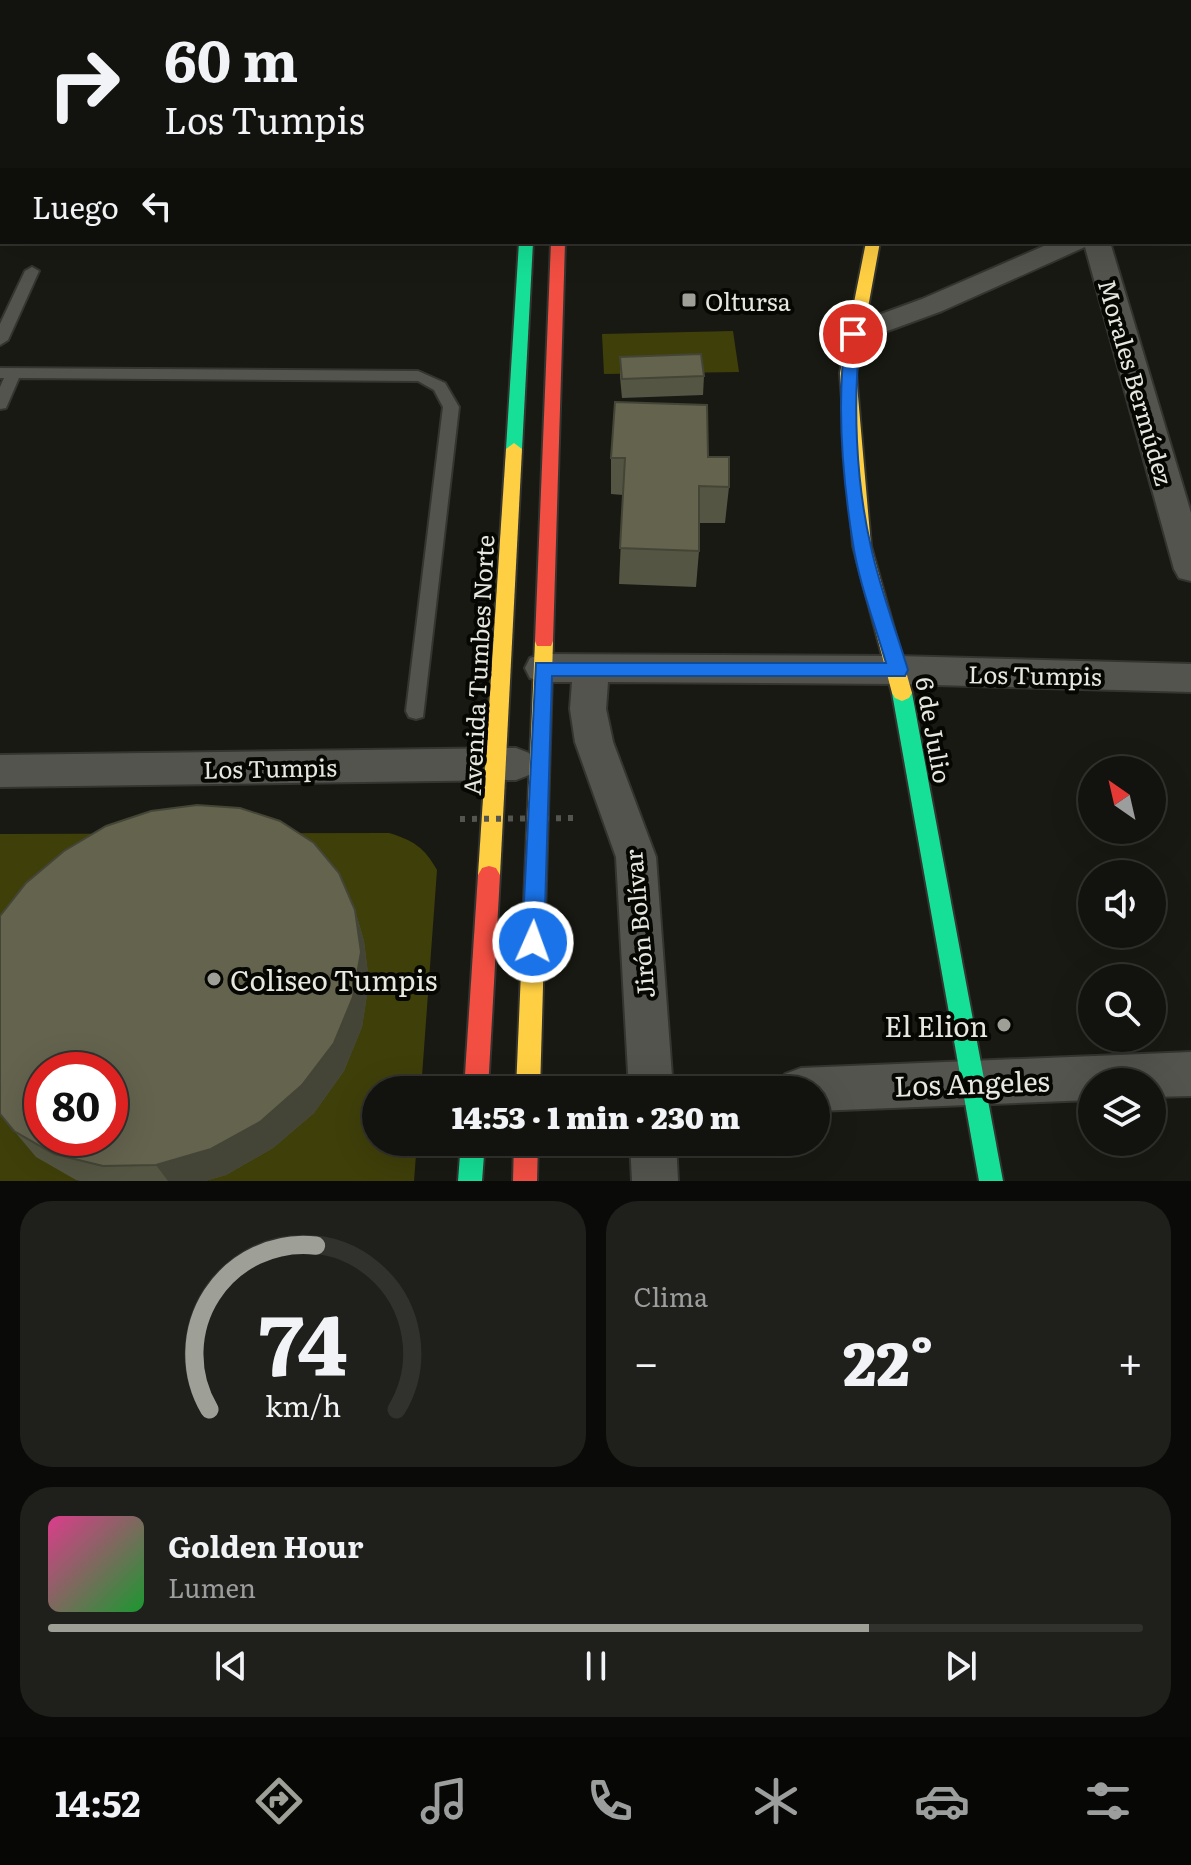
<!DOCTYPE html>
<html lang="es">
<meta charset="utf-8">
<style>
body{margin:0;font-family:Literata,serif;background:#1f201c;color:#f1f3f6;height:100vh;display:flex;flex-direction:column;font-size:30px;white-space:nowrap}
*{box-sizing:border-box;margin:0}
p{font-size:26px;color:#9c9e9e}
.icon{flex:none;width:44px;height:44px;fill:none;stroke:currentColor;stroke-width:2;stroke-linecap:round;stroke-linejoin:round}
.map{position:relative;height:1181px;overflow:hidden}
.drawer{display:flex;flex-direction:column;gap:20px;padding:20px;background:#0a0a08;flex:1}
.drawer>*{flex:none}
.guide{position:absolute;left:0px;top:0px;width:1192px;height:244px;box-shadow:0 8px 32px #0002,0 0 0 2px #31322e;background:#12130e;color:#f1f3f6;overflow:hidden}
.needle{width:52px;rotate:326deg}
.controls{position:absolute;left:1078px;top:756px;display:grid;gap:16px}
.controls a{display:grid;place-items:center;width:88px;height:88px;border-radius:50%;background:#12130e;box-shadow:0 8px 32px #0002,0 0 0 2px #31322e;font-size:40px}
.speed{position:absolute;left:24px;top:1052px;display:flex;gap:16px;font-size:40px;font-weight:700;text-align:center}
.speed>*{display:grid;place-content:center;width:104px;height:104px;border-radius:50%;background:#12130e;box-shadow:0 8px 32px #0002,0 0 0 2px #31322e;line-height:1}
.speed .limit{border:12px solid #d22;background:#fff;color:#111}
.pin{position:absolute;display:grid;place-items:center;width:68px;height:68px;color:#fff;margin:-34px;border:4px solid #fff;border-radius:50%;box-shadow:0 2px 8px #0007}
.me{position:absolute;width:88px;margin:-44px;rotate:2deg;stroke-linejoin:round;filter:drop-shadow(0 0 6px #0008)}
.turn{display:flex;align-items:center;gap:28px;height:168px;padding:0 32px;font-size:36px}
.turn .icon{width:104px;height:104px;stroke-width:2.5}
.turn b{display:block;font-size:56px;line-height:68px}
.then{display:flex;align-items:center;height:76px;padding:0 32px;background:#0003;gap:16px;font-size:30px}
.big{font-size:60px;font-weight:800;line-height:1.1}
.drawer .card{flex:1;display:flex;flex-direction:column;justify-content:center;gap:12px;min-width:0;padding:0 28px;border-radius:32px;background:#1f201c}
.drawer .dial{align-items:center;gap:0}
.dial svg{height:208px;overflow:visible;fill:none;stroke:#31322e;stroke-width:7;stroke-linecap:round;text-anchor:middle}
.dial text{fill:#f1f3f6;stroke:none}
.song{display:flex;align-items:center;gap:24px}
.cover{width:96px;height:96px;border-radius:12px;background:linear-gradient(135deg,hsl(330 70% 55%),hsl(130 70% 35%))}
.played{height:8px;border-radius:4px;background:linear-gradient(90deg,#9e9f97 75%,#31322e 75%)}
.keys{display:flex;justify-content:space-around;direction:ltr}
.heat{display:flex;justify-content:space-between;align-items:center;font-size:44px;direction:ltr}
.drawer .tiles{flex:1;display:grid;gap:20px;grid-template-columns:1fr 1fr}
.card:last-child{grid-column:span 2}
.trip{position:absolute;left:362px;top:1076px;width:468px;height:80px;border-radius:40px;background:#12130e;box-shadow:0 8px 32px #0002,0 0 0 2px #31322e;font-weight:800;line-height:80px;text-align:center}
.tabs{display:flex;height:128px;justify-content:space-around;align-items:center;background:#070806;color:#9c9e9e}
.tabs .icon{width:56px;height:56px}
.tabs .active{color:#9e9f97}
.tabs b{font-size:36px;color:#f1f3f6}
.map>svg:first-child{display:block}
.green{fill:#3f3f0a;fill-rule:evenodd}
.lines{fill:none;stroke-linecap:round;stroke-linejoin:round}
.lane-casing{stroke:#343430;stroke-width:4}
.street-casing{stroke:#343430;stroke-width:4}
.fast-casing{stroke:#343430;stroke-width:4}
.slow-casing{stroke:#343430;stroke-width:4}
.jam-casing{stroke:#343430;stroke-width:4}
.lane{fill:#54544f;fill-rule:evenodd}
.street{fill:#54544f;fill-rule:evenodd}
.fast{fill:#16e098;fill-rule:evenodd}
.slow{fill:#ffcf43;fill-rule:evenodd}
.jam{fill:#f24e42;fill-rule:evenodd}
.path-bridge{stroke:#54554f;stroke-width:6;stroke-dasharray:5 7;stroke-linecap:butt}
.wall{fill:#555543}
.shaded-wall{fill:#454537}
.building{fill:#63634e;stroke:#454537;stroke-width:2;fill-rule:evenodd}
.route{fill:#1a73e8;stroke:#114b97;stroke-width:2}
.poi-dot{fill:#9e9f97;stroke:#060603;stroke-width:3}
.labels{text-anchor:middle;dominant-baseline:central;stroke-width:8;stroke-linejoin:round;paint-order:stroke}
.poi-label{font-size:24px;fill:#e6e7de;stroke:#060603;text-anchor:start}
.street-label{font-size:24px;fill:#e6e7de;stroke:#060603}
.near-poi-label{font-size:28px;fill:#e6e7de;stroke:#060603;text-anchor:start}
.near-street-label{font-size:28px;fill:#e6e7de;stroke:#060603}
</style>
<div class="map">
<svg width="1191" height="1181" viewBox="0 0 1191 1181">
<rect width="100%" height="100%" fill="#181912"/>
<g class="green">
<polygon points="733,331 739,372 604,374 602,334"/>
<path d="M389 833C413 840 425 848 437 870L421 1090H376V1142H417L414 1181H0V834ZM42 1070H110V1138H42Z"/>
</g>
<g class="lines">
<g class="lane-casing">
<g id="lane">
<polygon points="10,0 22,0 9,2"/>
<rect x="246" y="0" width="12" height="2"/>
<polygon points="446,0 458,0 445,2"/>
<polygon points="0,23 2,23 0,33"/>
<polygon points="32,267 39,271 8,340 0,345 0,324 25,271"/>
<polygon points="0,368 418,371 445,383 459,407 423,717 416,719 409,717 406,711 443,407 434,390 418,381 19,378 6,408 0,409 0,387 4,378 0,378"/>
</g>
</g>
<g class="street-casing">
<g id="street">
<rect x="807" y="0" width="22" height="2"/>
<polygon points="1019,0 1041,0 1042,2 1020,2"/>
<polygon points="1190,170 1191,171 1191,188 1190,187"/>
<polygon points="1053,242 1110,242 1191,513 1191,581 1179,578 1174,569 1085,247 942,311 863,340 843,340 839,334 843,328 922,299"/>
<polygon points="543,654 898,656 1191,664 1191,692 898,684 608,682 606,709 613,742 656,857 673,1090 629,1090 616,857 575,742 570,709 572,682 543,682 530,678 525,668 530,658"/>
<polygon points="516,748 529,753 535,764 529,775 516,780 0,787 0,755"/>
<polygon points="1191,1052 1191,1096 1152,1097 1152,1082 1092,1082 1092,1100 816,1111 816,1090 779,1090 785,1074 801,1068"/>
<polygon points="630,1142 676,1142 678,1181 632,1181"/>
</g>
</g>
<g class="fast-casing">
<g id="fast">
<rect x="535" y="0" width="12" height="2"/>
<polygon points="519,242 533,242 522,449 514,455 506,449"/>
<polygon points="902,685 909,688 912,693 1003,1181 979,1181 892,693 895,688"/>
<polygon points="461,1142 485,1142 482,1181 458,1181"/>
</g>
</g>
<g class="slow-casing">
<g id="slow">
<polygon points="866,242 880,242 856,373 871,546 912,693 909,698 902,701 895,698 892,693 853,546 840,373"/>
<polygon points="514,443 522,449 500,875 496,882 489,884 482,882 478,875 506,449"/>
<polygon points="544,634 551,636 553,641 540,1090 516,1090 535,641 537,636"/>
</g>
</g>
<g class="jam-casing">
<g id="jam">
<polygon points="551,242 565,242 553,641 551,646 537,646 535,641"/>
<polygon points="489,866 496,868 500,875 488,1090 464,1090 478,875 482,868"/>
<polygon points="514,1142 538,1142 537,1181 513,1181"/>
</g>
</g>
<use href="#lane" class="lane"/>
<use href="#street" class="street"/>
<use href="#fast" class="fast"/>
<use href="#slow" class="slow"/>
<use href="#jam" class="jam"/>
<polyline class="path-bridge" points="460,819 580,818"/>
</g>
<g class="wall">
<polygon points="620,357 704,376 703,395 622,398 620,377"/>
<polygon points="708,457 729,487 725,523 699,523 699,551 696,587 619,584 623,495 611,494 611,458"/>
<polygon points="355,910 364,941 369,982 362,1027 344,1071 314,1113 273,1148 226,1175 205,1181 80,1181 76,1180 36,1157 0,1114"/>
</g>
<polygon class="shaded-wall" points="355,910 364,941 369,982 362,1027 344,1071 314,1113 273,1148 226,1175 205,1181 168,1181 156,1165"/>
<g class="building">
<polygon points="701,354 704,376 622,379 620,357"/>
<polygon points="615,402 707,405 708,457 729,457 729,487 699,486 699,551 620,548 625,458 611,458"/>
<path d="M197 805 240 808 280 821 314 843 339 873 355 910 361 952 353 997 334 1043 302 1085 260 1122 211 1149 156 1165 103 1166 54 1154 14 1131 0 1114V916L26 883 64 851 106 826 151 811ZM42 1070H110V1138H42Z"/>
</g>
<path class="route" d="M853 329 861 334C852 399 856 483 871 547 880 589 896 630 908 670L905 676H552L544 942 541 949 533 952 525 949 522 942 536 663H886C875 624 859 583 853 544 842 475 836 402 846 334Z"/>
<g class="poi-dot">
<rect x="681" y="292" width="16" height="16" rx="4"/>
<circle cx="214" cy="979" r="8"/>
<circle cx="1004" cy="1025" r="8"/>
</g>
<g class="labels">
<g class="poi-label">
<text x="705" y="300">Oltursa</text>
</g>
<g class="street-label">
<text transform="translate(1137 382) rotate(74)">Morales Bermúdez</text>
<text transform="translate(477 665) rotate(-87)">Avenida Tumbes Norte</text>
<text transform="translate(1035 674) rotate(1)">Los Tumpis</text>
<text transform="translate(935 730) rotate(80)">6 de Julio</text>
<text transform="translate(270 767) rotate(-1)">Los Tumpis</text>
<text transform="translate(638 924) rotate(-95)">Jirón Bolívar</text>
</g>
<g class="near-poi-label">
<text x="230" y="979">Coliseo Tumpis</text>
<text x="988" y="1025" text-anchor="end">El Elion</text>
</g>
<g class="near-street-label">
<text transform="translate(972 1082) rotate(-2)">Los Angeles</text>
</g>
</g>
</svg>
<div class="controls">
<a><svg class="needle" viewBox="-14 -14 28 28"><path d="M0-13l5 13h-10z" fill="#e53935"/><path d="M0 13l5-13h-10z" fill="#9c9e9e"/></svg></a>
<a><svg class="icon" aria-label="sound" viewBox="0 0 24 24"><path d="M4 9h4l5-4v14l-5-4H4zM17 9q2 3 0 6"/></svg></a>
<a><svg class="icon" aria-label="search" viewBox="0 0 24 24"><circle cx="10" cy="10" r="6"/><path d="M15 15l6 6"/></svg></a>
<a><svg class="icon" aria-label="layers" viewBox="0 0 24 24"><path d="M12 4l9 5-9 5-9-5zM3 14l9 5 9-5"/></svg></a>
</div>
<div class="speed"><div class="limit">80</div></div>
<div class="pin" style="left:853px;top:334px;background:#d93025"><svg class="icon" aria-label="arrive" viewBox="0 0 24 24"><path d="M6 21V4h12l-3 4 3 4H6"/></svg></div>
<svg class="me" style="left:533px;top:942px" viewBox="-20 -20 40 40"><circle r="17" fill="#1a73e8" stroke="#fff" stroke-width="3"/><path d="M0-11L8 9 0 5-8 9z" fill="#fff"/></svg>
<div class="trip">14:53 · 1 min · 230 m</div>
<div class="guide">
<div class="turn"><svg class="icon" aria-label="right" viewBox="0 0 24 24"><path d="M7 20v-9h11M14 6l5 5-5 5"/></svg><div><b>60 m</b>Los Tumpis</div></div>
<div class="then">Luego<svg class="icon" aria-label="left" viewBox="0 0 24 24"><path d="M17 20v-9H6M10 6l-5 5 5 5"/></svg></div>
</div>
</div>
<section class="drawer">
<div class="tiles">
<div class="card dial"><svg viewBox="0 0 100 80">
<path d="M14 69A42 42 0 1 1 86 69"/>
<path d="M14 69A42 42 0 0 1 55 6" stroke="#9e9f97"/>
<text x="50" y="56" font-size="32" font-weight="700">74</text>
<text x="50" y="72" font-size="11">km/h</text>
</svg></div>
<div class="card"><p>Clima</p>
<div class="heat"><a>−</a><b class="big">22°</b><a>+</a></div>
</div>
<div class="card">
<div class="song"><i class="cover"></i><div><b>Golden Hour</b><p>Lumen</p></div></div>
<div class="played"></div>
<div class="keys"><svg class="icon" aria-label="previous" viewBox="0 0 24 24"><path d="M18 5L8 12l10 7zM5 5v14"/></svg><svg class="icon" aria-label="pause" viewBox="0 0 24 24"><path d="M8 5v14M16 5v14"/></svg><svg class="icon" aria-label="next" viewBox="0 0 24 24"><path d="M6 5l10 7-10 7zM19 5v14"/></svg></div>
</div>
</div>
</section>
<nav class="tabs">
<b>14:52</b>
<svg class="icon active" aria-label="directions" viewBox="0 0 24 24"><path d="M12 3l9 9-9 9-9-9zM9 14v-3h6M13 9l2 2-2 2"/></svg>
<svg class="icon" aria-label="music" viewBox="0 0 24 24"><path d="M9 18V5l10-2v13"/><circle cx="6" cy="18" r="3"/><circle cx="16" cy="16" r="3"/></svg>
<svg class="icon" aria-label="phone" viewBox="0 0 24 24"><path d="M5 4h4l2 5-3 2q2 4 5 5l2-3 5 2v4C11 20 4 13 5 4z"/></svg>
<svg class="icon" aria-label="climate" viewBox="0 0 24 24"><path d="M12 3v18M4 7l16 10M4 17L20 7"/></svg>
<svg class="icon" aria-label="car" viewBox="0 0 24 24"><path d="M5 17H2v-5l4-1 3-4h7l3 4 3 1v5h-3M9 17h6M6 11h13"/><circle cx="7" cy="17" r="2"/><circle cx="17" cy="17" r="2"/></svg>
<svg class="icon" aria-label="filters" viewBox="0 0 24 24"><path d="M4 7h16M4 17h16"/><circle cx="9" cy="7" r="2"/><circle cx="15" cy="17" r="2"/></svg>
</nav>
